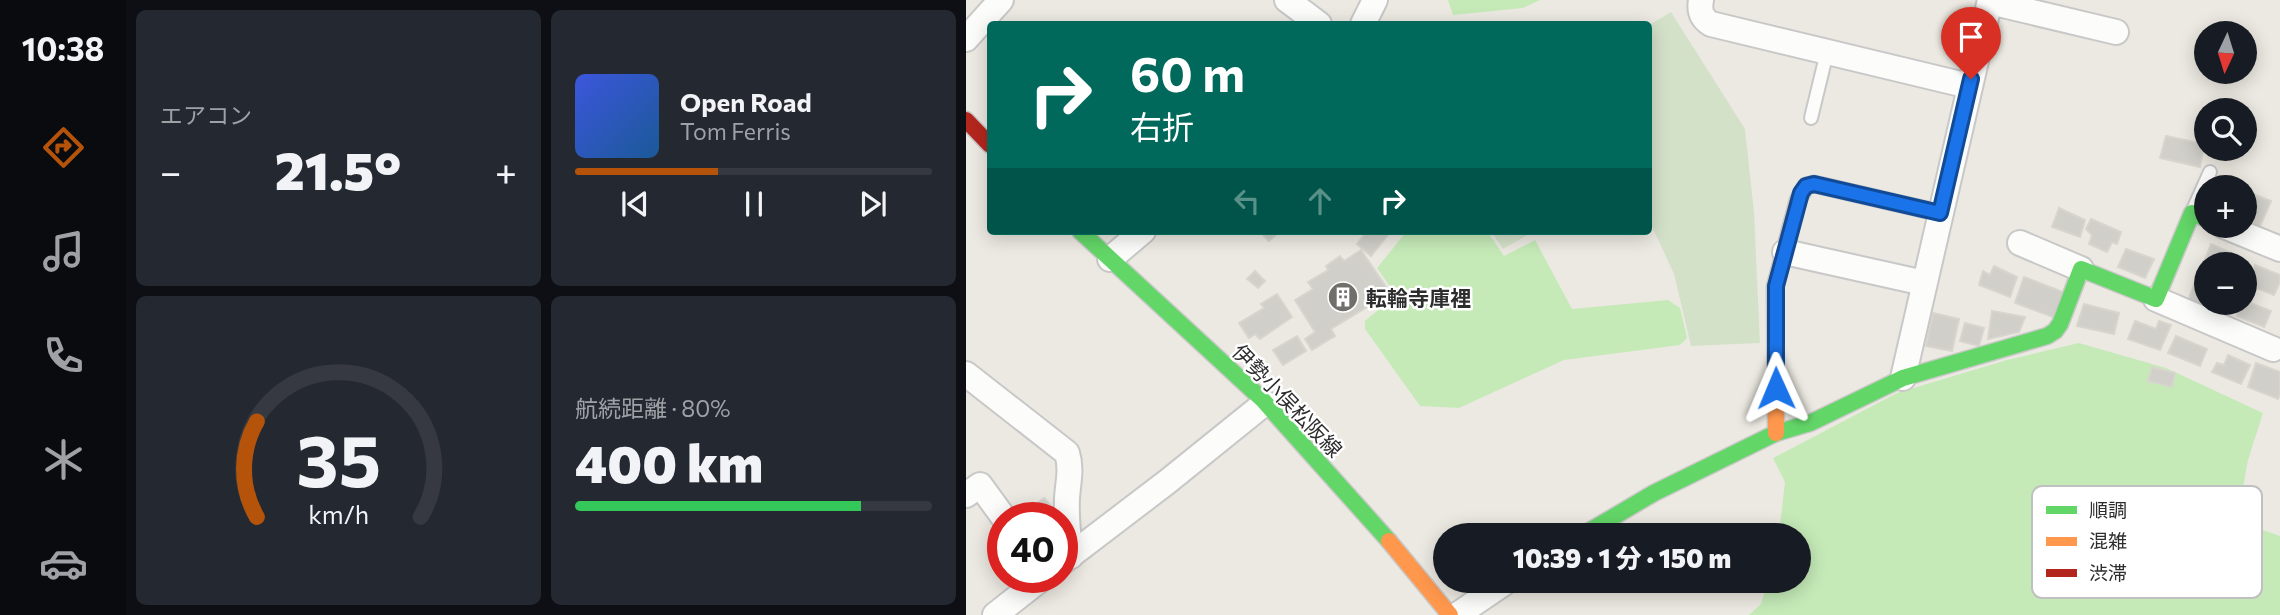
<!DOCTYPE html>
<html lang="ja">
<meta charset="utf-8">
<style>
body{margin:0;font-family:Commissioner,"Noto Sans JP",sans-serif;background:#242831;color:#f1f3f6;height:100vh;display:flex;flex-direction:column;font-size:26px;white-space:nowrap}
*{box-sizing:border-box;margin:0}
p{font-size:23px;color:#9ea1a6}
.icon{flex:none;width:38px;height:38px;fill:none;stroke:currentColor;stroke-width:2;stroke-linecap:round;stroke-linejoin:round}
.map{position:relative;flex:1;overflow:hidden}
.sheet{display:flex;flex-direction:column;gap:10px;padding:10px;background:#0d0f14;width:840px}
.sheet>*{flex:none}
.top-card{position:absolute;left:21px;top:21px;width:665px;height:214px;border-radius:7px;box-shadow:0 4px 18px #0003;background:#00695c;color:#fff;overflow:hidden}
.needle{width:46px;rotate:184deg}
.tools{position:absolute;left:1228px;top:21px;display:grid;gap:14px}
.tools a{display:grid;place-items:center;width:63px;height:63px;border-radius:50%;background:#171b24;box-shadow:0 4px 18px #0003;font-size:35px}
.speed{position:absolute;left:21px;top:502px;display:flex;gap:14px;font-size:35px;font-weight:700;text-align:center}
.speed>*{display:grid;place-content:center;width:91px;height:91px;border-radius:50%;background:#171b24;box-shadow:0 4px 18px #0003;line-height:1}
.speed .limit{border:10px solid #d22;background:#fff;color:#111}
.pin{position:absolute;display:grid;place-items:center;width:60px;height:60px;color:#fff;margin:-72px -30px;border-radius:50% 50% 50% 0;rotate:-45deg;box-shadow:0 0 7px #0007}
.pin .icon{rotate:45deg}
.me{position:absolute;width:77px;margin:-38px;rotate:359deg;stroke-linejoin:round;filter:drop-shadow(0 0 5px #0008)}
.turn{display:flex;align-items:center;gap:24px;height:147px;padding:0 28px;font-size:32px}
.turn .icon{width:91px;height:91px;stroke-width:2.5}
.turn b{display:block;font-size:49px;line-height:60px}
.lanes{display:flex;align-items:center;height:66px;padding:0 28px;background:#0003;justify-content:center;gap:35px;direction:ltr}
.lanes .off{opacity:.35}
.big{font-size:52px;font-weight:800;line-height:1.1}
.sheet .widget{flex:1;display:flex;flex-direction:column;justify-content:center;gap:10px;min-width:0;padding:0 24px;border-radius:10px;background:#242831}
.sheet .dial{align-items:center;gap:0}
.dial svg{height:182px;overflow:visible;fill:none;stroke:#363941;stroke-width:7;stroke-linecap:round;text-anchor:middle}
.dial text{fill:#f1f3f6;stroke:none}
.song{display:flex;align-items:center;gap:21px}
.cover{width:84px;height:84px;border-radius:10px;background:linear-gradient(135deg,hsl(230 70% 55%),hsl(210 70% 35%))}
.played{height:7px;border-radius:4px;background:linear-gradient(90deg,#b45309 40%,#363941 40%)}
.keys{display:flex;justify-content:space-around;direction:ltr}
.heat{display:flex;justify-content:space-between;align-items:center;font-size:38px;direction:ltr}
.charge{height:10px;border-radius:5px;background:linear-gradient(90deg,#34c759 80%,#363941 0)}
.sheet .tiles{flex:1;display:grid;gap:10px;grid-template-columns:repeat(2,1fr)}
.trip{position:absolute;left:467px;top:523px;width:378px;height:70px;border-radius:35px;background:#171b24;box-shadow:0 4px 18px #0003;font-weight:800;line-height:70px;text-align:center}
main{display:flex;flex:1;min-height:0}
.menu{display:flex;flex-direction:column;width:126px;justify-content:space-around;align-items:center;background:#090b0e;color:#9ea1a6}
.menu .icon{width:49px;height:49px}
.menu .current{color:#b45309}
.menu b{font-size:32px;color:#f1f3f6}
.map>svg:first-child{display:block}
.green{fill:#c5eab8}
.cemetery{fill:#d4e1c9}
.building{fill:#d1cfc9;stroke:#d7d5ce;stroke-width:2}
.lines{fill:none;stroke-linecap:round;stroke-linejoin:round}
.lane-casing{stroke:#c9c8c8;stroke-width:16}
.street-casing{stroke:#c9c8c8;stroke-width:28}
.fast-casing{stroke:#c9c8c8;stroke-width:19}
.slow-casing{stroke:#c9c8c8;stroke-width:19}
.jam-casing{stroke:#c9c8c8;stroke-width:19}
.lane{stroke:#fcfcfb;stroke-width:12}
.street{stroke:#fcfcfb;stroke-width:24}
.fast{stroke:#63d668;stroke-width:16}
.slow{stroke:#ff974d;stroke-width:16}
.jam{stroke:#b3261e;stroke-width:16}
.route-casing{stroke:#114b97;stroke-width:18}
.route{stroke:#1a73e8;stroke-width:12}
.labels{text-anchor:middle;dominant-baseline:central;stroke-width:5;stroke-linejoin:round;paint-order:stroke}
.poi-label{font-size:21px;font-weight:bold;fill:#2d2d2d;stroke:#fff;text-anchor:start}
.street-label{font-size:21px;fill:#2d2d2d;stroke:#fff}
.key{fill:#fff;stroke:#c0c0c0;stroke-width:2}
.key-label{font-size:19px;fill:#2d2d2d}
</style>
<main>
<nav class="menu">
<b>10:38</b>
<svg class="icon current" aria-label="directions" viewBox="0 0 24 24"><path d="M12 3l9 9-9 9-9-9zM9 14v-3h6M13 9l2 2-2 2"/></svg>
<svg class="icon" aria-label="music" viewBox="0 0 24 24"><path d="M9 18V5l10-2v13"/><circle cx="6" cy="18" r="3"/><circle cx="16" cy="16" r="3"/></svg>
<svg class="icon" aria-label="phone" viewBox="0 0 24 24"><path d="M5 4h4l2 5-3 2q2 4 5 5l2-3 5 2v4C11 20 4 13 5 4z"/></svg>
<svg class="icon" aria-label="climate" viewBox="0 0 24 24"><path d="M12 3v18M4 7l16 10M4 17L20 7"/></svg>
<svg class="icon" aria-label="car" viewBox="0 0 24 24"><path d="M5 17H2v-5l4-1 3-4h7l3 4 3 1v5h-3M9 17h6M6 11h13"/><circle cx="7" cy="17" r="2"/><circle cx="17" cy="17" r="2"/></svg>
</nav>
<section class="sheet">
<div class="tiles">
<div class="widget"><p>エアコン</p>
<div class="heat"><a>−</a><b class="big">21.5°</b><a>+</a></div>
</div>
<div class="widget">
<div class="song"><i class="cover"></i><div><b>Open Road</b><p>Tom Ferris</p></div></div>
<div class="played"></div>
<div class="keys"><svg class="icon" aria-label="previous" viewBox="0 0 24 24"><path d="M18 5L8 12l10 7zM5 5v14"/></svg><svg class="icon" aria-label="pause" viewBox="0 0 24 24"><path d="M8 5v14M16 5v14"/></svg><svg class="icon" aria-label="next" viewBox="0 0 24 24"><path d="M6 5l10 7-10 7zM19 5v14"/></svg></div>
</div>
<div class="widget dial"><svg viewBox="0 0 100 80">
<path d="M14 69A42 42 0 1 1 86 69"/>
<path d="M14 69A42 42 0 0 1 14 27" stroke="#b45309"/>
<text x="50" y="56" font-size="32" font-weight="700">35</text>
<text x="50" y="72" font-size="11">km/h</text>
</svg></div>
<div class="widget"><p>航続距離 · 80%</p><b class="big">400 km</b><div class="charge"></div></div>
</div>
</section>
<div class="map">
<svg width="1314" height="615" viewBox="0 0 1314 615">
<rect width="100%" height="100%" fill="#ece9e2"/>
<g class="green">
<polygon points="482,0 574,0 557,8 487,15"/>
<polygon points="441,231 521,231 538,256 569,240 606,309 702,300 714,308 721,338 714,345 598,360 493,408 454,406 399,329 399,321 430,295 411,268"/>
<polygon points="1113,343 1200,368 1297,413 1282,460 1271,521 1314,536 1314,615 783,615 795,604 802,581 833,581 833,536 813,535 819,482 807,458 931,393 1041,360"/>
</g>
<g class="cemetery">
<polygon points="705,12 779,129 788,212 794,343 725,346 708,274 683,220 683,25"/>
<polygon points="525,231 568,231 537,249"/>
</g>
<g class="building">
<polygon points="1200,136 1238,144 1234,167 1194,158"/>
<polygon points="1279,191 1305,201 1294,226 1279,220"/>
<polygon points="1093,208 1119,220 1114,237 1086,227"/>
<polygon points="1125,219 1155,232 1151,244 1146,242 1141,252 1123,244 1126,235 1120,229"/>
<polygon points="293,231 314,231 303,241"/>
<polygon points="401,231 425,231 405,256 391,244"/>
<polygon points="1245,244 1272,256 1268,264 1241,264 1241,267 1237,265"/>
<polygon points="1160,249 1188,259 1179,278 1152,267"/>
<polygon points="395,250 424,293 365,329 369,336 346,350 339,339 349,332 329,300 347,289 342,282 362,270 360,266 374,256 378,261"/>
<polygon points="1289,265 1314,275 1314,282 1308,295 1283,285"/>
<polygon points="1028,266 1051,277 1044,297 1013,285 1017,271 1024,275"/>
<polygon points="289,271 299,281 292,288 281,279"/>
<polygon points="1232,274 1241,277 1241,303 1257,303 1253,313 1222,301"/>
<polygon points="1058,277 1097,292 1087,317 1049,303"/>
<polygon points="311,294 326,317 294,339 289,334 283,338 273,323 298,308 295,304"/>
<polygon points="1279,301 1305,311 1298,327 1271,316 1275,303 1279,303"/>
<polygon points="1118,304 1153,313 1148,334 1111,326"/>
<polygon points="1026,311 1059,317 1053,332 1022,339"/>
<polygon points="967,313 993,319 986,351 960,346"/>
<polygon points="1169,321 1190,329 1193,321 1205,325 1194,350 1162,339"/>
<polygon points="999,323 1018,328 1013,346 994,341"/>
<polygon points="331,336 340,351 317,365 307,350"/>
<polygon points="1210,336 1241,349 1234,366 1202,353"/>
<polygon points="1262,355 1284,365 1275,384 1246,372 1251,363 1258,365"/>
<polygon points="1290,363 1314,372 1314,393 1312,399 1282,387"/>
<polygon points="1186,367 1209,373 1206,387 1182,381"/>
<polygon points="78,498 90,512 90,518 52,518"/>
</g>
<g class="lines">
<g class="lane-casing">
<g id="lane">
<polyline points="845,118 861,52"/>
<polyline points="1226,212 1244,172"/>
</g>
</g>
<g class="street-casing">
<g id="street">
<polyline points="321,0 353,24"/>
<path d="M735 0C733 11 735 18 745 24L1003 86"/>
<polyline points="1024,2 1150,32"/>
<polyline points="397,24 409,0"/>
<polyline points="0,39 35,0"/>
<polyline points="1258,226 1314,249"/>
<polyline points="1054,243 1115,269"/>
<polyline points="819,252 958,283"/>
<polyline points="144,259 177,231"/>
<polyline points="1190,299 1307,349"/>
<path d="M0 374 101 453C106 469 102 482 101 498 100 518 102 536 105 556"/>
<polyline points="937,378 1024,0"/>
<polyline points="0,495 14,485 38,518"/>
<polyline points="96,562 201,482 299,403"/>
<polyline points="29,615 76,578"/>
<polyline points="491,615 541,581"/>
</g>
</g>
<g class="fast-casing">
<g id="fast">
<polyline points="114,231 296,399 423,541"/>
<polyline points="615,536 688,493 810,433 844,423 937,378 1081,336 1089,331 1094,324 1115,269 1190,299 1226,213 1241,219"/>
</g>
</g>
<g class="slow-casing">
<g id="slow">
<polyline points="810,433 809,287 832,200 840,186 848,184 974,213"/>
<polyline points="423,541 484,615"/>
</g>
</g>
<g class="jam-casing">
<polyline id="jam" points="0,120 24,145"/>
</g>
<use href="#lane" class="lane"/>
<use href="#street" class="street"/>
<use href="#fast" class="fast"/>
<use href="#slow" class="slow"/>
<use href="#jam" class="jam"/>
</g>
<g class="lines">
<g class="route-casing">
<polyline id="route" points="810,388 810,286 835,193 840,186 848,184 974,213 1005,79"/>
</g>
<use href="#route" class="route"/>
</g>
<defs>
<g id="building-disc" transform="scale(1.575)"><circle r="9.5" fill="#706f6c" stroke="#fff"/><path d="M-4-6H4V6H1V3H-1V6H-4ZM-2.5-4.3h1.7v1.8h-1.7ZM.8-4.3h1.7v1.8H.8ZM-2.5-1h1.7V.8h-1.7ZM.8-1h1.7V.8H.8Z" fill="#fff"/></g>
</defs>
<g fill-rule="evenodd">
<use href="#building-disc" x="377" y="297"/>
</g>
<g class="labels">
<g class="poi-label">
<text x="400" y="297">転輪寺庫裡</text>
</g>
<g class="street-label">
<text transform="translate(322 400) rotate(46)">伊勢小俣松阪線</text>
</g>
</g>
<rect x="1066" y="486" width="230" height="112" rx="10" class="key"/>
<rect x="1080" y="506" width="31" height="8" fill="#63d668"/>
<rect x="1080" y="537" width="31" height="9" fill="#ff974d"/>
<rect x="1080" y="569" width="31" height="8" fill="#b3261e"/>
<g class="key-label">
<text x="1123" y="517">順調</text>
<text x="1123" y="548">混雑</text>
<text x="1123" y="580">渋滞</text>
</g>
</svg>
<div class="tools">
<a><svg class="needle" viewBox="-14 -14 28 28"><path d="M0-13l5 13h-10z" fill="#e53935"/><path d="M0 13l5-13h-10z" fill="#9ea1a6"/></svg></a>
<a><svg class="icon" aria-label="search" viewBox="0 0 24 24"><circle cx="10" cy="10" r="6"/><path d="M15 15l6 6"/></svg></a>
<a>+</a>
<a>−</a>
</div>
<div class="speed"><div class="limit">40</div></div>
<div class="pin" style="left:1005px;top:79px;background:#d93025"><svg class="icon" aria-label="arrive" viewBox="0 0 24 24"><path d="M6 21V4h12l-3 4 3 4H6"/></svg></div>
<svg class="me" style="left:810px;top:388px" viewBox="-20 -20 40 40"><path d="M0-17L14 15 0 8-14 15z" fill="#1a73e8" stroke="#fff" stroke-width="4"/></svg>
<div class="trip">10:39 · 1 分 · 150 m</div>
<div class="top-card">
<div class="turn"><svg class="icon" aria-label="right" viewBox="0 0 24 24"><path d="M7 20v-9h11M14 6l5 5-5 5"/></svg><div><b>60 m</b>右折</div></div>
<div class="lanes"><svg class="icon off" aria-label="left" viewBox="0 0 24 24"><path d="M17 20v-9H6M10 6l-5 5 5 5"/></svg><svg class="icon off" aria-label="ahead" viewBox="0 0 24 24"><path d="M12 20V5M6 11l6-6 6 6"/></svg><svg class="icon" aria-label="right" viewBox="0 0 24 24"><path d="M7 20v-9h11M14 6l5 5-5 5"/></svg></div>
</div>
</div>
</main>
